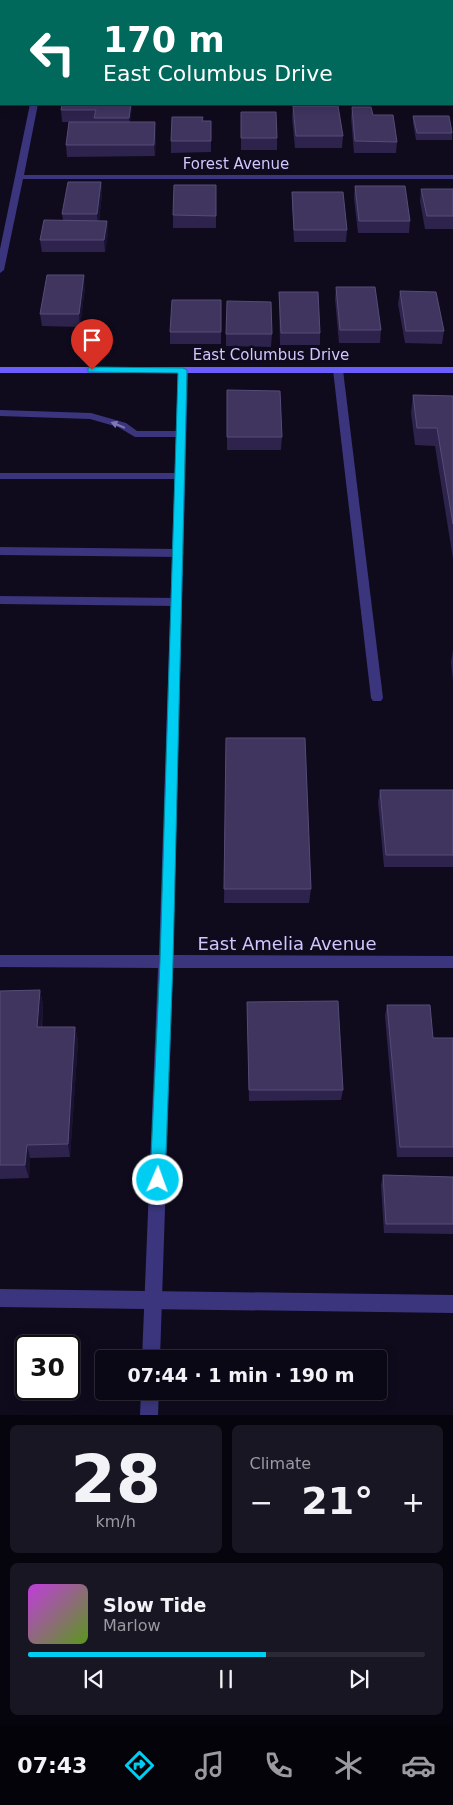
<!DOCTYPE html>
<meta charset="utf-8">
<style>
body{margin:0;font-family:"DejaVu Sans",sans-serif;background:#191623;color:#f1f3f6;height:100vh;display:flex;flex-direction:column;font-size:19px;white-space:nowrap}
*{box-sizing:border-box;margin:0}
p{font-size:16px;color:#9a9aa1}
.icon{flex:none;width:28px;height:28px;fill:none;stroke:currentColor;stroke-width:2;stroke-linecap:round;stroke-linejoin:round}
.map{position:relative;height:1415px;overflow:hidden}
.sheet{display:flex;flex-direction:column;gap:10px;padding:10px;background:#06040c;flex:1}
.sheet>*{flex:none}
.hud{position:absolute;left:0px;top:0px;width:454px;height:105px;box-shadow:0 2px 12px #0003,0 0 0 1px #2b2935;background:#00695c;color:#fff;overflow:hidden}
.speed{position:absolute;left:15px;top:1335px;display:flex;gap:10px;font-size:25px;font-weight:700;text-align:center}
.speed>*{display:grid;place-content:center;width:65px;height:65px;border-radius:50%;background:#0b0816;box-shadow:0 2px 12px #0003,0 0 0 1px #2b2935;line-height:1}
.speed .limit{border:2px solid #111;border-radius:8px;background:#fff;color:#111}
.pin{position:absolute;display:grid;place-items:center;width:42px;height:42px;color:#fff;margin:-51px -21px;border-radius:50% 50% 50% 0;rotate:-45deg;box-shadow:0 0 5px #0007}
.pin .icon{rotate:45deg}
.me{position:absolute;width:55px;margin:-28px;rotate:2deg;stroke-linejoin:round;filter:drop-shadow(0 0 4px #0008)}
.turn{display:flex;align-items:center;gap:18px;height:105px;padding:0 20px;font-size:22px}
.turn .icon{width:65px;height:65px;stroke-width:2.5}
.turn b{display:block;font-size:35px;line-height:42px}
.big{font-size:38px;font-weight:700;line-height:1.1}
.sheet .tile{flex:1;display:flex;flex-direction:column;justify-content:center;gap:8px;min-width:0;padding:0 18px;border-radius:8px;background:#191623}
.sheet .dial{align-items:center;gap:0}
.dial b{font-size:65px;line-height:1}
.song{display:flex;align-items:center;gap:15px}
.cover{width:60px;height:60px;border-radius:8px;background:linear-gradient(135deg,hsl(290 70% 55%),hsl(90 70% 35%))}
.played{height:5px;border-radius:2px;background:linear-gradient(90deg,#00cdf2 60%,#2b2935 60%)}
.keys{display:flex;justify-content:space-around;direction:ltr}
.heat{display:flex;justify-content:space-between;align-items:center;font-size:28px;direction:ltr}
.sheet .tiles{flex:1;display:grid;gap:10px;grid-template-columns:1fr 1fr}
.tile:last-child{grid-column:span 2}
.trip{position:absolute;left:95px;top:1350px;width:292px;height:50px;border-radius:5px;background:#0b0816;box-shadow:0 2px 12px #0003,0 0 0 1px #2b2935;font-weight:700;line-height:50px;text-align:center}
.menu{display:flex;height:80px;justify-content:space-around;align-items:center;background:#040309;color:#9a9aa1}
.menu .icon{width:35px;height:35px}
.menu .on{color:#00cdf2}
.menu b{font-size:22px;color:#f1f3f6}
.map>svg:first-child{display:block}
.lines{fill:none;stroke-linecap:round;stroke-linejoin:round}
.service{fill:#3b357d;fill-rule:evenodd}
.minor{fill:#3b357d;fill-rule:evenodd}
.secondary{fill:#6b5eff;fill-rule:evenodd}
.wall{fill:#2d234c}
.shaded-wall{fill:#1a1231}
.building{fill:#3f355f;stroke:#564c78}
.oneway{fill:#7e77b8}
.route{fill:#00cdf2;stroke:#00859d}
.labels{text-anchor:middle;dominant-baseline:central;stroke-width:5;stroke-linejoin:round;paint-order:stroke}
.far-street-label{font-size:15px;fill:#d0c7ff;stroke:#0f0b1d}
.street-label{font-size:18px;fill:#d0c7ff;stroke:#0f0b1d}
</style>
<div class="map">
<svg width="453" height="1415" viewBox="0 0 453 1415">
<rect width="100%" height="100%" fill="#0f0b1d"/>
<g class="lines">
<g class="service">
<polygon points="338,367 343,370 383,698 381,701 373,701 371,698 333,370"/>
<polygon points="0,410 91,413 126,423 137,431 181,431 186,434 181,437 135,437 118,427 90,419 0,416"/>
<polygon points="0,473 180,473 185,476 180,479 0,479"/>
<polygon points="0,547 178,549 184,553 178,557 0,555"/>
<polygon points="0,596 176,598 182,602 176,606 0,604"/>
<polygon points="0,1289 453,1295 453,1313 0,1307"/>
</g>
<g class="minor">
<polygon points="30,104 38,104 24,175 453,175 453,179 23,179 4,270 0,273 0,249"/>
<polygon points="183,367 188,370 173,955 453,956 453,968 173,968 160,1359 142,1359 158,968 0,967 0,955 159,955 178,370"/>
<polygon points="141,1391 159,1391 158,1415 140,1415"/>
</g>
<rect class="secondary" x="0" y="367" width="453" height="6"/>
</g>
<g class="wall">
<polygon points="0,0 8,0 7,1 1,1 1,10 0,10"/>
<polygon points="62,104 132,104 130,122 156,133 155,156 67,157 66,145 95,122 62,122 61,110"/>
<polygon points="293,106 343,136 342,148 295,148 292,118"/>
<polygon points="352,107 373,115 397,142 396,153 354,153 351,118"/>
<polygon points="241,112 277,138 277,150 241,150"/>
<polygon points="413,116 452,133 452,140 416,140 413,123"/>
<polygon points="203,121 211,121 211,152 171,153 171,141"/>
<polygon points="101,182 102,194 99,221 107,221 108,233 105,252 42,252 40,240 63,220 62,214"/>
<polygon points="216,185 216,228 173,228 173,215"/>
<polygon points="355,186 410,221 409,233 358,233 354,198"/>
<polygon points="421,189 453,189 453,229 425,229 420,201"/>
<polygon points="292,192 347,230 346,242 294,242 292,204"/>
<polygon points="85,287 80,327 42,326 40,314"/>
<polygon points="336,287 381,330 380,343 339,343 335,299"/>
<polygon points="400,291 444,331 442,344 405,343 398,304"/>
<polygon points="279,292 320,333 320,345 280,345 279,304"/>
<polygon points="221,300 221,344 170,344 170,332"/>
<polygon points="226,334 272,334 271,347 226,346"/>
<polygon points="227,390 282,437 281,450 227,450"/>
<polygon points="413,395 453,396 453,559 435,446 415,445 411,413"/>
<polygon points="453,650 453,682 451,662"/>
<polygon points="226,738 311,889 309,903 224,903"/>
<polygon points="380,790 453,790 453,867 384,867 378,802"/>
<polygon points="40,990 43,1005 42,1027 75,1027 78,1041 70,1157 30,1158 29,1178 0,1179 0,991"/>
<polygon points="247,1002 343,1090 341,1100 249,1101"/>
<polygon points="387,1005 433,1038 453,1038 453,1157 397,1157 385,1016"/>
<polygon points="383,1175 453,1177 453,1234 384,1233 381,1185"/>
</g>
<g class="shaded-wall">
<polygon points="131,104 132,104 132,108 130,130 129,118"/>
<polygon points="155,122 156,133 155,156 154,145"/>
<polygon points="101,182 102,194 98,226 97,214"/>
<polygon points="107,221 108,233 105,252 104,240"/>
<polygon points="84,275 85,287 80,327 79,314"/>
<polygon points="40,990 43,1005 40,1042 37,1027"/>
<polygon points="75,1027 78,1041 70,1157 68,1144"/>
<polygon points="27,1145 30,1158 29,1178 25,1165"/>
</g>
<g class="building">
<polygon points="380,0 432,0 433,1 381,1"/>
<polygon points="62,104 131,104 129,118 94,118 96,110 61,110"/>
<polygon points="293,106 338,106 343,136 296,136"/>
<polygon points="352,107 371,107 373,115 393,115 397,142 355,141"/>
<polygon points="241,112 276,112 277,138 241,138"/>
<polygon points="413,116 449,116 452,133 417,133"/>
<polygon points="172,117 203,117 202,121 211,121 211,141 171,141"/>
<polygon points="69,122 155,122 154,145 66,145"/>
<polygon points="68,182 101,182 97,214 62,214"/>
<polygon points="174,185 216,185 216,216 173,215"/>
<polygon points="355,186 405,186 410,221 359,221"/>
<polygon points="421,189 453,189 453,216 427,216"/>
<polygon points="292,192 343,192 347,230 294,230"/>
<polygon points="44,220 107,221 104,240 40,240"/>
<polygon points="47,275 84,275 79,314 40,314"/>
<polygon points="336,287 375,287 381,330 340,330"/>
<polygon points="400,291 436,292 444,331 406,331"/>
<polygon points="279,292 318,292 320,333 281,333"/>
<polygon points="172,300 221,300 221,332 170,332"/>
<polygon points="227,301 271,302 272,334 226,334"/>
<polygon points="227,390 280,391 282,437 227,437"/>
<polygon points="413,395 453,396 453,524 437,428 417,428"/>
<polygon points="226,738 305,738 311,889 224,889"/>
<polygon points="380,790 453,790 453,855 386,855"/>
<polygon points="40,990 37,1027 75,1027 68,1144 27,1145 25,1165 0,1165 0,991"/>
<polygon points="338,1001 343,1090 249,1090 247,1002"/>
<polygon points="387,1005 430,1005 433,1038 453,1038 453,1147 400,1147"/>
<polygon points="383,1175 453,1177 453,1224 386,1224"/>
</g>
<defs><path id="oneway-solid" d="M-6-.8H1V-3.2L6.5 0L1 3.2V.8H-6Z" transform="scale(1.25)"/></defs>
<use class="oneway" href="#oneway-solid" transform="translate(118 425) rotate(-158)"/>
<polygon class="route" points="92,367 183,368 187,370 173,961 165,1180 163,1185 158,1188 153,1185 150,1180 160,961 178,373 88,372 88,368"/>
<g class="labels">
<g class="far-street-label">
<text x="236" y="164">Forest Avenue</text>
<text x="271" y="355">East Columbus Drive</text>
</g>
<g class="street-label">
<text x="287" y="943">East Amelia Avenue</text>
</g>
</g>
</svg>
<div class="speed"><div class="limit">30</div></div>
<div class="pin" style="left:92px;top:370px;background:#d93025"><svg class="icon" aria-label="arrive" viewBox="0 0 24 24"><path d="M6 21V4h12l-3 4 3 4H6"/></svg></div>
<svg class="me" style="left:158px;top:1180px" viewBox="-20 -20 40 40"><circle r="17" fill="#00cdf2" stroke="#fff" stroke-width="3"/><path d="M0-11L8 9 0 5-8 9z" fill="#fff"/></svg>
<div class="trip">07:44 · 1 min · 190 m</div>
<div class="hud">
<div class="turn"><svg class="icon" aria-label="left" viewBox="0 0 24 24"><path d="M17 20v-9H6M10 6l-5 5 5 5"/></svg><div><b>170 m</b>East Columbus Drive</div></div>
</div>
</div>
<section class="sheet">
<div class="tiles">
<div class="tile dial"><b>28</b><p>km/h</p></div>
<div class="tile"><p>Climate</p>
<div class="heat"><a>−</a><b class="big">21°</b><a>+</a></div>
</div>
<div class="tile">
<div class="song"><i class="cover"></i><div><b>Slow Tide</b><p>Marlow</p></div></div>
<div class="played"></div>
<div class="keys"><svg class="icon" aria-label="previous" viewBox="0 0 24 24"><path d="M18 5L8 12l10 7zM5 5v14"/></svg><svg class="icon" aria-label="pause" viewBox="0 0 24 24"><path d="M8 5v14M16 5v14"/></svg><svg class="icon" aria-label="next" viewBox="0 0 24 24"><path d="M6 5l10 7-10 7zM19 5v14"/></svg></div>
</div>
</div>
</section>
<nav class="menu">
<b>07:43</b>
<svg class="icon on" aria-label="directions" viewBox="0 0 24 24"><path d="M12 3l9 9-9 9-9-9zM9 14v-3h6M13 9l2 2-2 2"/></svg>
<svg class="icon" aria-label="music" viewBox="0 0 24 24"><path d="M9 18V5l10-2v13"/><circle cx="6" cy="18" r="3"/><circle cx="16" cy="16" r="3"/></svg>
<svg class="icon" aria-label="phone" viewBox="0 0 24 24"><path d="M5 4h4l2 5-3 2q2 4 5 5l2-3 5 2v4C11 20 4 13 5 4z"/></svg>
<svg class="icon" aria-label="climate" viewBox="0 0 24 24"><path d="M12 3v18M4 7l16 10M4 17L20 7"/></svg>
<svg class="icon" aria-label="car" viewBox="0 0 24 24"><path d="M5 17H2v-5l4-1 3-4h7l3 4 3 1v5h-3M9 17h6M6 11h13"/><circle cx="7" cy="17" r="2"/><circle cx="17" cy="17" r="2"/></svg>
</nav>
